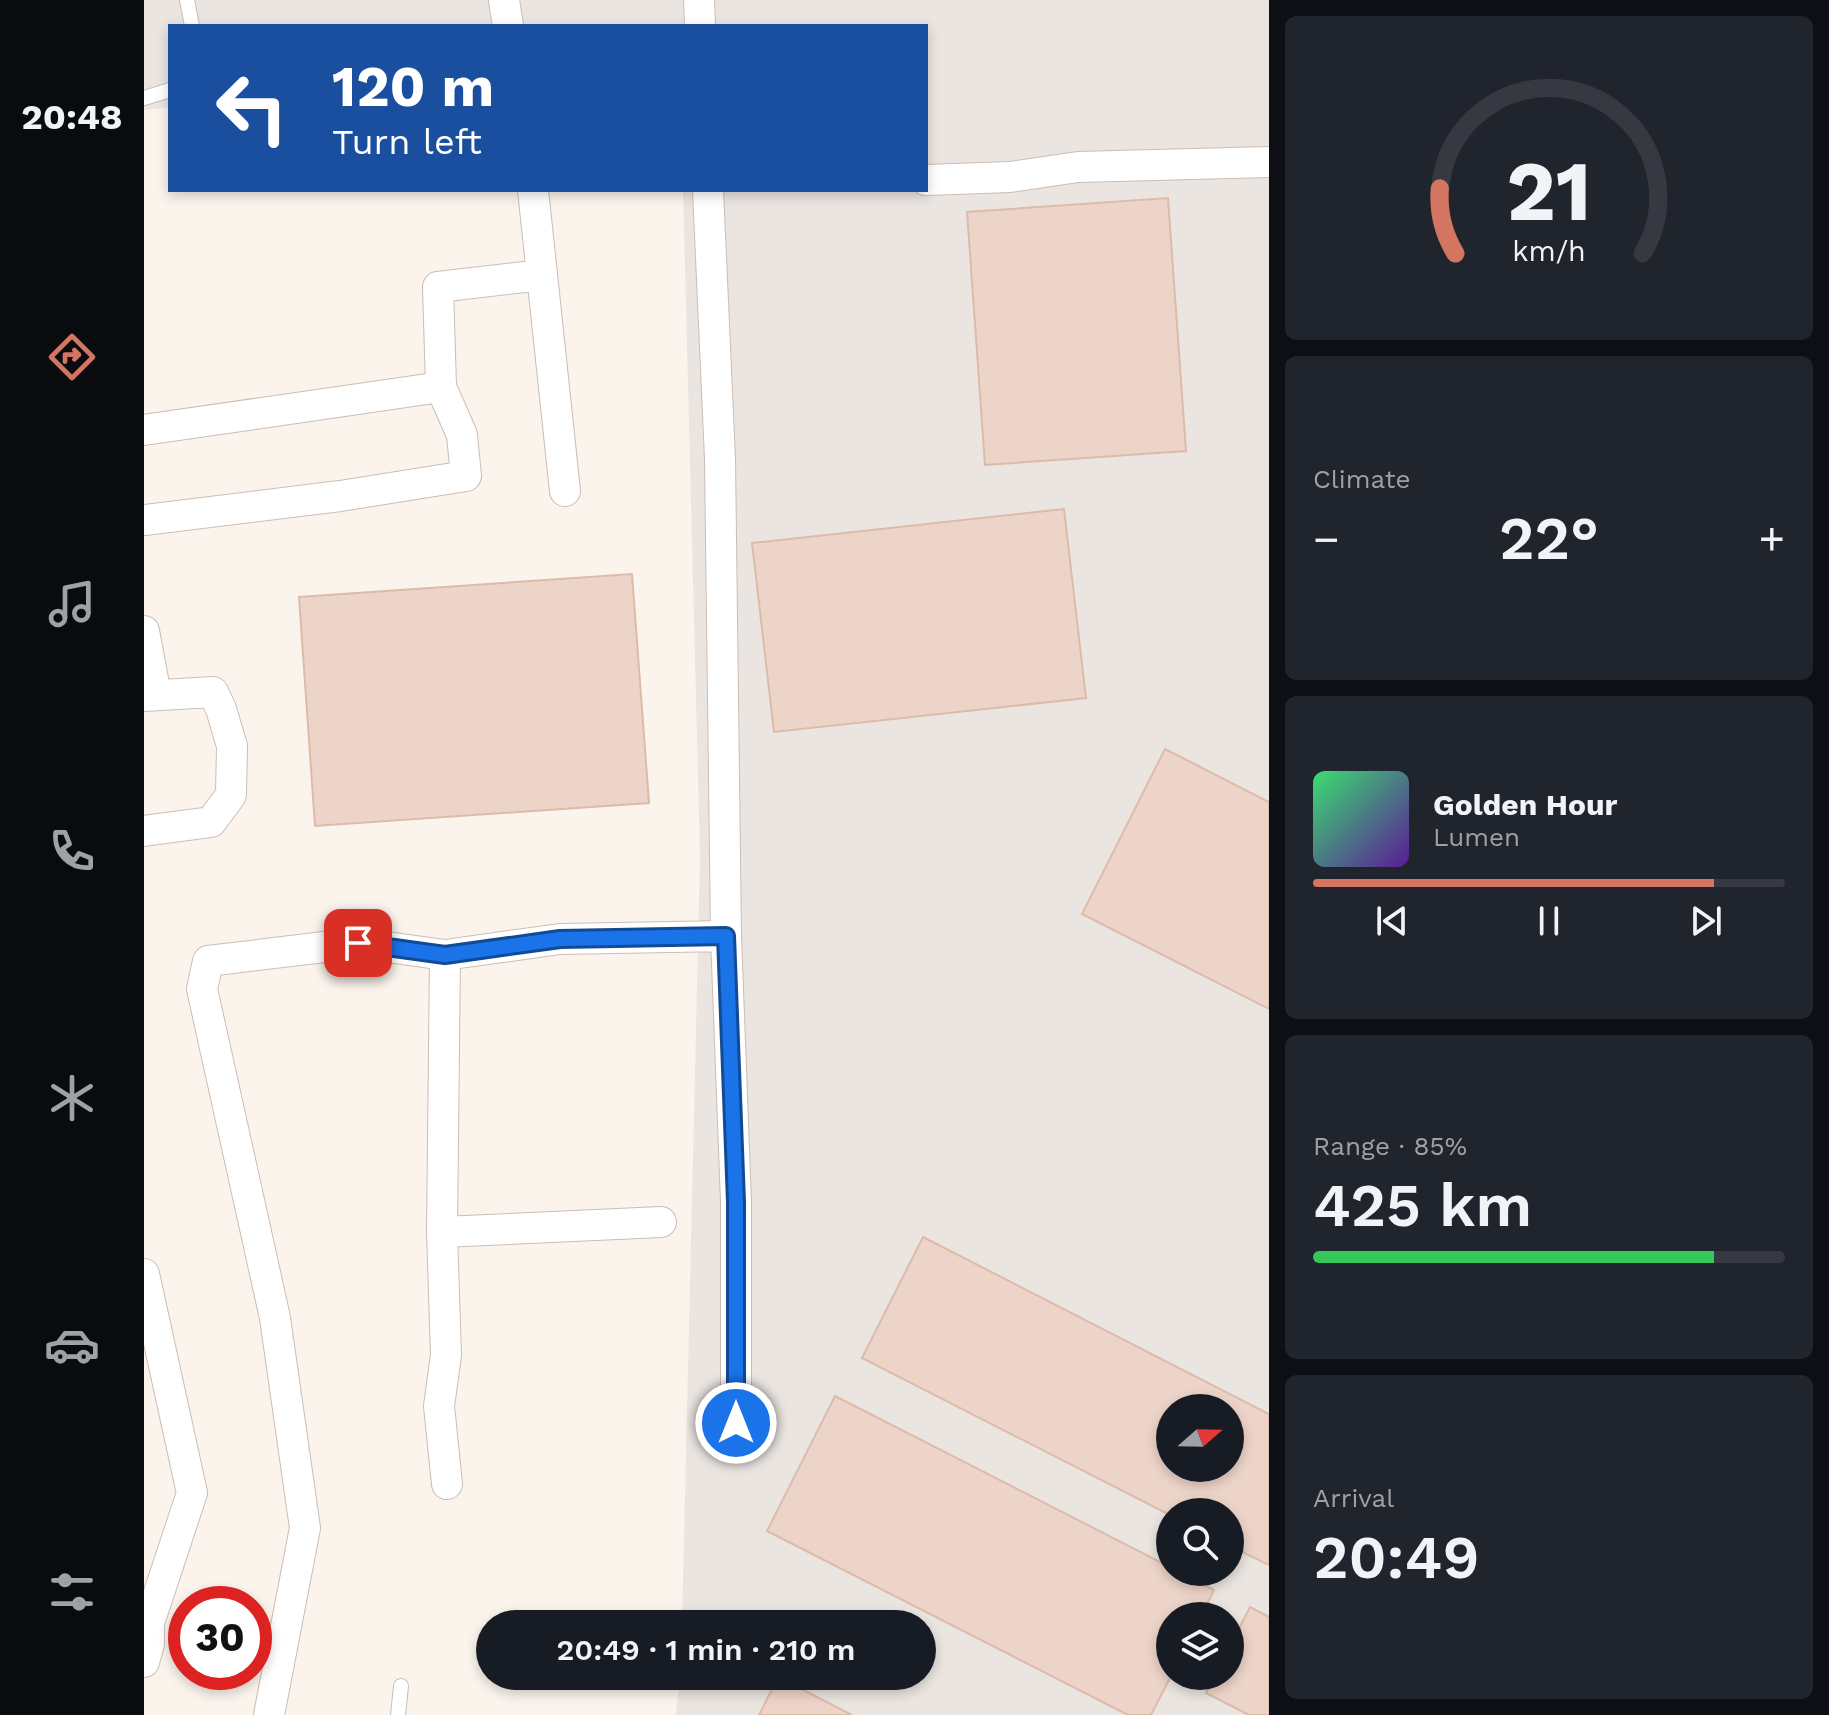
<!DOCTYPE html>
<meta charset="utf-8">
<style>
body{margin:0;font-family:"Work Sans",sans-serif;background:#20242c;color:#f1f3f6;height:100vh;display:flex;flex-direction:column;font-size:30px;white-space:nowrap}
*{box-sizing:border-box;margin:0}
p{font-size:26px;color:#9ea1a6}
.icon{flex:none;width:44px;height:44px;fill:none;stroke:currentColor;stroke-width:2;stroke-linecap:round;stroke-linejoin:round}
.map{position:relative;flex:1;overflow:hidden}
.drawer{display:flex;flex-direction:column;gap:16px;padding:16px;background:#0d0f14;width:560px}
.drawer>*{flex:none}
.banner{position:absolute;left:24px;top:24px;width:760px;height:168px;border-radius:0px;box-shadow:0 4px 12px #0003;background:#1a4fa0;color:#fff;overflow:hidden}
.needle{width:52px;rotate:70deg}
.fabs{position:absolute;left:1012px;top:1394px;display:grid;gap:16px}
.fabs a{display:grid;place-items:center;width:88px;height:88px;border-radius:50%;background:#171b24;box-shadow:0 4px 12px #0003;font-size:40px}
.speed{position:absolute;left:24px;top:1586px;display:flex;gap:16px;font-size:40px;font-weight:700;text-align:center}
.speed>*{display:grid;place-content:center;width:104px;height:104px;border-radius:50%;background:#171b24;box-shadow:0 4px 12px #0003;line-height:1}
.speed .limit{border:12px solid #d22;background:#fff;color:#111}
.pin{position:absolute;display:grid;place-items:center;width:68px;height:68px;color:#fff;margin:-34px;border-radius:16px;box-shadow:0 4px 12px #0006}
.me{position:absolute;width:88px;margin:-44px;rotate:0deg;stroke-linejoin:round;filter:drop-shadow(0 0 6px #0008)}
.turn{display:flex;align-items:center;gap:28px;height:168px;padding:0 32px;font-size:36px}
.turn .icon{width:104px;height:104px;stroke-width:2.5}
.turn b{display:block;font-size:56px;line-height:68px}
.big{font-size:60px;font-weight:600;line-height:1.1}
.drawer .card{flex:1;display:flex;flex-direction:column;justify-content:center;gap:12px;min-width:0;padding:0 28px;border-radius:12px;background:#20242c}
.drawer .dial{align-items:center;gap:0}
.dial svg{height:208px;overflow:visible;fill:none;stroke:#363941;stroke-width:7;stroke-linecap:round;text-anchor:middle}
.dial text{fill:#f1f3f6;stroke:none}
.song{display:flex;align-items:center;gap:24px}
.cover{width:96px;height:96px;border-radius:12px;background:linear-gradient(135deg,hsl(140 70% 55%),hsl(270 70% 35%))}
.played{height:8px;border-radius:4px;background:linear-gradient(90deg,#d47562 85%,#363941 85%)}
.keys{display:flex;justify-content:space-around;direction:ltr}
.heat{display:flex;justify-content:space-between;align-items:center;font-size:44px;direction:ltr}
.charge{height:12px;border-radius:6px;background:linear-gradient(90deg,#34c759 85%,#363941 0)}
.trip{position:absolute;left:332px;top:1610px;width:460px;height:80px;border-radius:40px;background:#171b24;box-shadow:0 4px 12px #0003;font-weight:600;line-height:80px;text-align:center}
main{display:flex;flex:1;min-height:0}
.menu{display:flex;flex-direction:column;width:144px;justify-content:space-around;align-items:center;background:#090b0e;color:#9ea1a6}
.menu .icon{width:56px;height:56px}
.menu .selected{color:#d47562}
.menu b{font-size:36px;color:#f1f3f6}
.map>svg:first-child{display:block}
.industrial{fill:#ebe5e1;fill-rule:evenodd}
.building{fill:#edd4c8;stroke:#dba;stroke-width:2;fill-rule:evenodd}
.lines{fill:none;stroke-linecap:round;stroke-linejoin:round}
.service-casing{stroke:#ccbdb3;stroke-width:16}
.minor-casing{stroke:#ccbdb3;stroke-width:32}
.service{stroke:#fff;stroke-width:14}
.minor{stroke:#fff;stroke-width:30}
.route-casing{stroke:#114b97;stroke-width:20}
.route{stroke:#1a73e8;stroke-width:14}
</style>
<main>
<nav class="menu">
<b>20:48</b>
<svg class="icon selected" aria-label="directions" viewBox="0 0 24 24"><path d="M12 3l9 9-9 9-9-9zM9 14v-3h6M13 9l2 2-2 2"/></svg>
<svg class="icon" aria-label="music" viewBox="0 0 24 24"><path d="M9 18V5l10-2v13"/><circle cx="6" cy="18" r="3"/><circle cx="16" cy="16" r="3"/></svg>
<svg class="icon" aria-label="phone" viewBox="0 0 24 24"><path d="M5 4h4l2 5-3 2q2 4 5 5l2-3 5 2v4C11 20 4 13 5 4z"/></svg>
<svg class="icon" aria-label="climate" viewBox="0 0 24 24"><path d="M12 3v18M4 7l16 10M4 17L20 7"/></svg>
<svg class="icon" aria-label="car" viewBox="0 0 24 24"><path d="M5 17H2v-5l4-1 3-4h7l3 4 3 1v5h-3M9 17h6M6 11h13"/><circle cx="7" cy="17" r="2"/><circle cx="17" cy="17" r="2"/></svg>
<svg class="icon" aria-label="filters" viewBox="0 0 24 24"><path d="M4 7h16M4 17h16"/><circle cx="9" cy="7" r="2"/><circle cx="15" cy="17" r="2"/></svg>
</nav>
<div class="map">
<svg width="1125" height="1715" viewBox="0 0 1125 1715">
<rect width="100%" height="100%" fill="#fbf4ed"/>
<path class="industrial" d="M0 0H1125V1715H532L536 1676H778V1624H538L556 857 539 190H782V26H26V107L0 110ZM1026 1408H1086V1468H1026ZM1026 1512H1086V1572H1026ZM1026 1616H1086V1676H1026Z"/>
<g class="building">
<polygon points="1024,198 1042,451 841,465 823,212"/>
<polygon points="920,509 942,698 630,732 608,543"/>
<polygon points="488,574 505,803 171,826 155,597"/>
<polygon points="1021,749 1125,802 1125,1009 938,914"/>
<path d="M779 1237 1125 1414V1565L1086 1546V1512H1026V1515L718 1358ZM1026 1408H1086V1468H1026Z"/>
<polygon points="691,1396 1026,1567 1026,1572 1036,1572 1070,1590 1057,1616 1026,1616 1027,1676 1007,1715 984,1715 623,1531"/>
<polygon points="1106,1607 1125,1617 1125,1715 1105,1715 1062,1693 1071,1676 1086,1676 1086,1646"/>
<polygon points="634,1677 708,1715 615,1715"/>
</g>
<g class="lines">
<g class="service-casing">
<g id="service">
<polyline points="43,0 48,26"/>
<polyline points="0,98 26,90"/>
<polyline points="254,1715 257,1686"/>
</g>
</g>
<g class="minor-casing">
<g id="minor">
<polyline points="360,0 364,26"/>
<polyline points="555,0 556,26"/>
<polyline points="782,180 866,177 934,167 1125,162"/>
<polyline points="389,190 421,491"/>
<polyline points="564,190 576,459 582,936"/>
<polyline points="297,387 294,287 398,275"/>
<polyline points="0,430 297,387 318,435 322,476 196,496 0,520"/>
<polyline points="0,631 12,695"/>
<polyline points="0,696 69,692 77,709 88,746 87,795 67,822 0,831"/>
<polyline points="301,955 298,1232 302,1355 295,1406 303,1484"/>
<polyline points="298,1232 517,1222"/>
<polyline points="0,1274 48,1493 5,1623 5,1644 0,1662"/>
<polyline points="125,1715 161,1528 131,1318 58,989 64,961 214,943 301,955 416,939 582,936 592,1202 592,1423"/>
</g>
</g>
<use href="#service" class="service"/>
<use href="#minor" class="minor"/>
</g>
<g class="lines">
<g class="route-casing">
<polyline id="route" points="214,943 301,955 416,939 582,936 592,1202 592,1423"/>
</g>
<use href="#route" class="route"/>
</g>
</svg>
<div class="fabs">
<a><svg class="needle" viewBox="-14 -14 28 28"><path d="M0-13l5 13h-10z" fill="#e53935"/><path d="M0 13l5-13h-10z" fill="#9ea1a6"/></svg></a>
<a><svg class="icon" aria-label="search" viewBox="0 0 24 24"><circle cx="10" cy="10" r="6"/><path d="M15 15l6 6"/></svg></a>
<a><svg class="icon" aria-label="layers" viewBox="0 0 24 24"><path d="M12 4l9 5-9 5-9-5zM3 14l9 5 9-5"/></svg></a>
</div>
<div class="speed"><div class="limit">30</div></div>
<div class="pin" style="left:214px;top:943px;background:#d93025"><svg class="icon" aria-label="arrive" viewBox="0 0 24 24"><path d="M6 21V4h12l-3 4 3 4H6"/></svg></div>
<svg class="me" style="left:592px;top:1423px" viewBox="-20 -20 40 40"><circle r="17" fill="#1a73e8" stroke="#fff" stroke-width="3"/><path d="M0-11L8 9 0 5-8 9z" fill="#fff"/></svg>
<div class="trip">20:49 · 1 min · 210 m</div>
<div class="banner">
<div class="turn"><svg class="icon" aria-label="left" viewBox="0 0 24 24"><path d="M17 20v-9H6M10 6l-5 5 5 5"/></svg><div><b>120 m</b>Turn left</div></div>
</div>
</div>
<section class="drawer">
<div class="card dial"><svg viewBox="0 0 100 80">
<path d="M14 69A42 42 0 1 1 86 69"/>
<path d="M14 69A42 42 0 0 1 8 44" stroke="#d47562"/>
<text x="50" y="56" font-size="32" font-weight="700">21</text>
<text x="50" y="72" font-size="11">km/h</text>
</svg></div>
<div class="card"><p>Climate</p>
<div class="heat"><a>−</a><b class="big">22°</b><a>+</a></div>
</div>
<div class="card">
<div class="song"><i class="cover"></i><div><b>Golden Hour</b><p>Lumen</p></div></div>
<div class="played"></div>
<div class="keys"><svg class="icon" aria-label="previous" viewBox="0 0 24 24"><path d="M18 5L8 12l10 7zM5 5v14"/></svg><svg class="icon" aria-label="pause" viewBox="0 0 24 24"><path d="M8 5v14M16 5v14"/></svg><svg class="icon" aria-label="next" viewBox="0 0 24 24"><path d="M6 5l10 7-10 7zM19 5v14"/></svg></div>
</div>
<div class="card"><p>Range · 85%</p><b class="big">425 km</b><div class="charge"></div></div>
<div class="card"><p>Arrival</p><b class="big">20:49</b></div>
</section>
</main>
